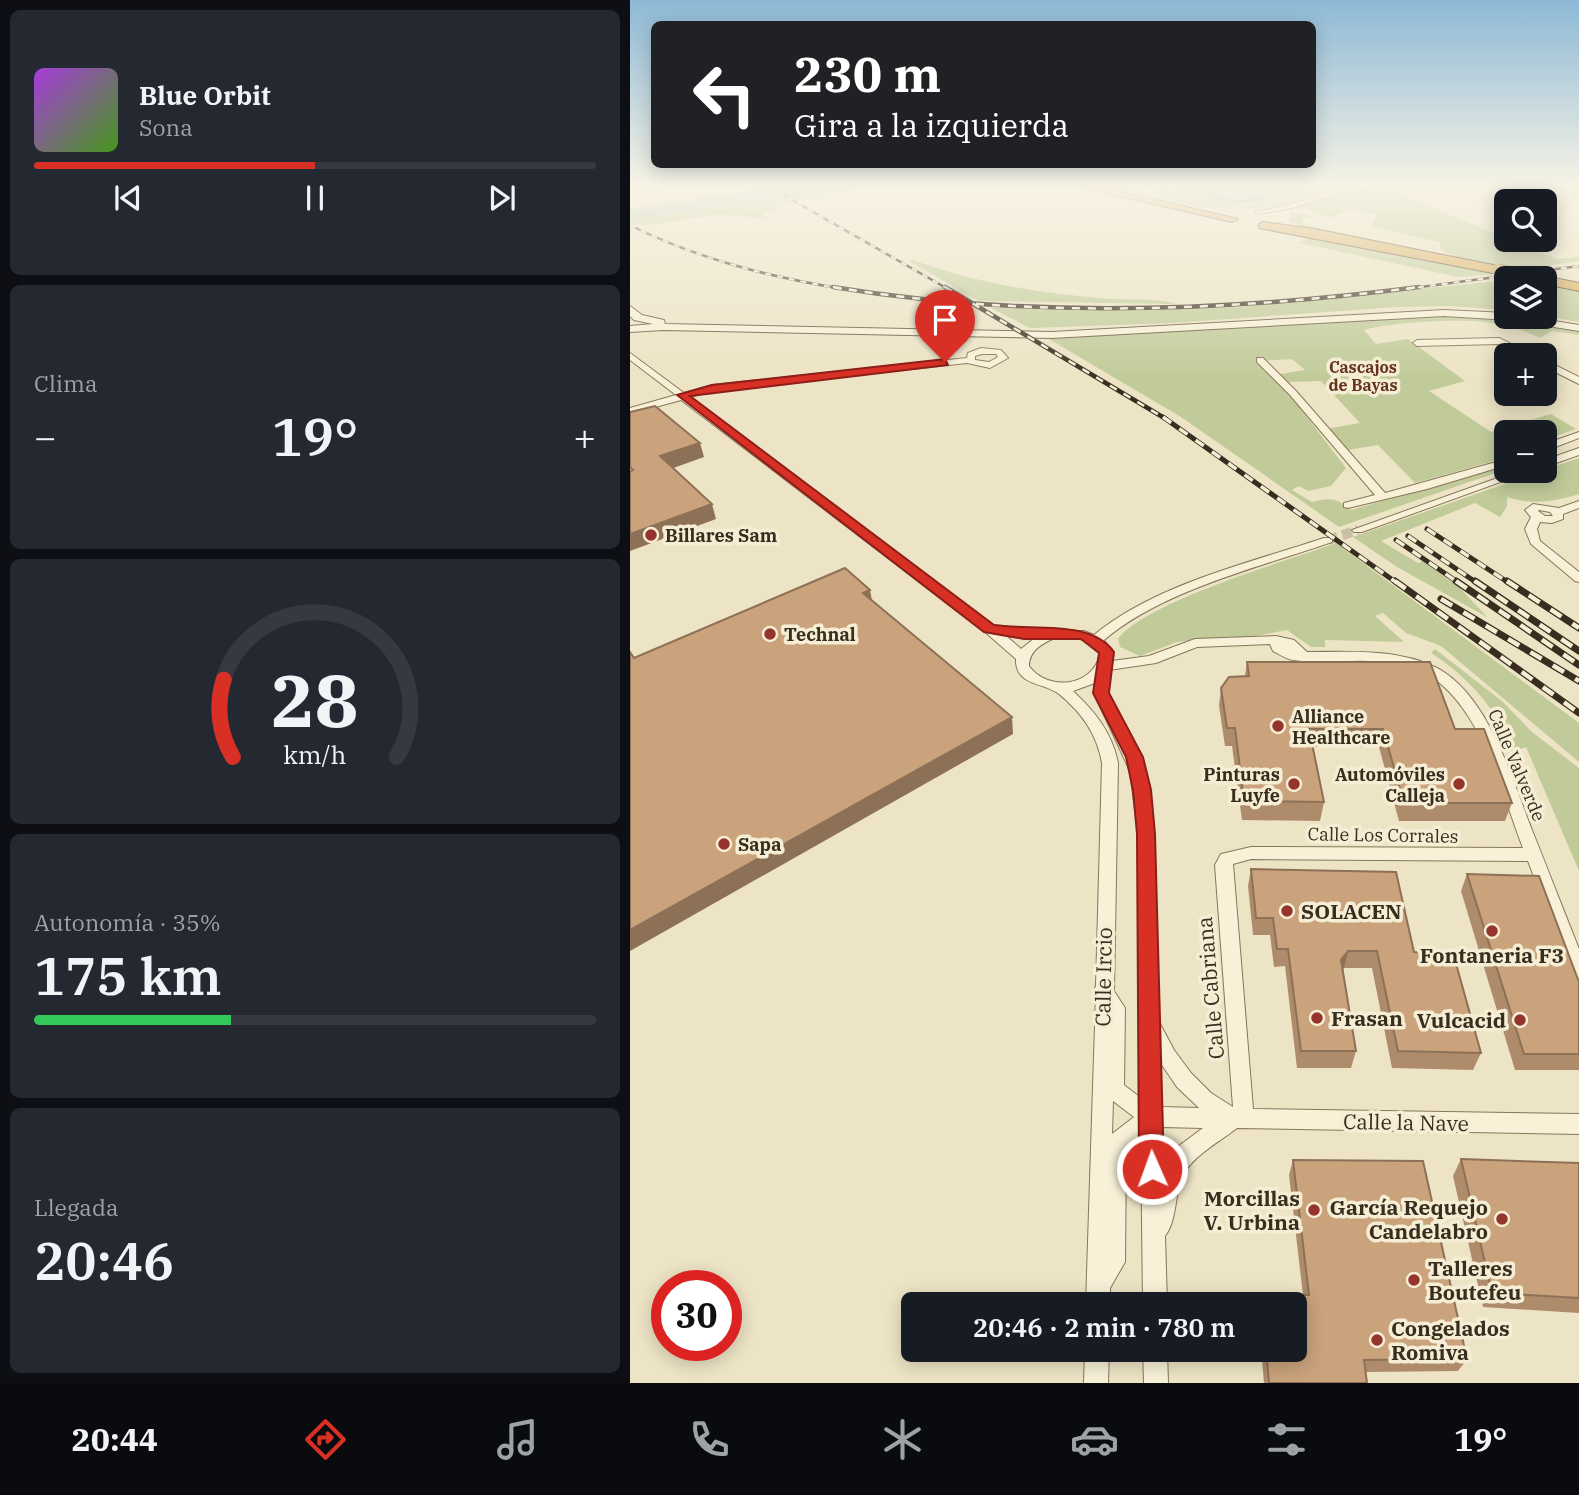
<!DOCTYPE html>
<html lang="es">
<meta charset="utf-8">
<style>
body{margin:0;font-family:"IBM Plex Serif",serif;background:#242831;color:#f1f3f6;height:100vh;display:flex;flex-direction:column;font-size:26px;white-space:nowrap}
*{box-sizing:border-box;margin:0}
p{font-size:23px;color:#9ea1a6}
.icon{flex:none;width:38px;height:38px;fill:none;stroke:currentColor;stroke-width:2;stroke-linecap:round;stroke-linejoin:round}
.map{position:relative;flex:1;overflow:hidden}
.drawer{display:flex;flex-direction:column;gap:10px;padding:10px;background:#0d0f14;width:630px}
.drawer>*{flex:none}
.top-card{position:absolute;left:21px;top:21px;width:665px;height:147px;border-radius:10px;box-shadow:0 4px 18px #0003;background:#202124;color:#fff;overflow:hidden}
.controls{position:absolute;left:864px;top:189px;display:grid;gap:14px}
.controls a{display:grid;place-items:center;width:63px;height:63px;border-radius:10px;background:#171b24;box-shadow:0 4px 18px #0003;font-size:35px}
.speed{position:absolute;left:21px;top:1270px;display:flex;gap:14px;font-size:35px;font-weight:700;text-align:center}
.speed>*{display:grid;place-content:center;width:91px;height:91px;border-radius:50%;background:#171b24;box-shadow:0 4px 18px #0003;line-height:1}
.speed .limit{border:10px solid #d22;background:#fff;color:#111}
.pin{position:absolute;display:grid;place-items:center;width:60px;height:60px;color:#fff;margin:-72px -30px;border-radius:50% 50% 50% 0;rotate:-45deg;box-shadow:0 0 7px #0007}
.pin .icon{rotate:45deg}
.me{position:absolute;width:77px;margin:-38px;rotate:358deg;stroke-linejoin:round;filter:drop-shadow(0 0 5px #0008)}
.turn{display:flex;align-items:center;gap:24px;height:147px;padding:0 28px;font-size:32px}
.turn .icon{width:91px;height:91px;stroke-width:2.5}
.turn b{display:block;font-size:49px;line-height:60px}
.big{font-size:52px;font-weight:600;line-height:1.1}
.drawer .tile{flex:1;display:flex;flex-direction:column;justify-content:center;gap:10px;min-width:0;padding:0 24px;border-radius:10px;background:#242831}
.drawer .dial{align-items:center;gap:0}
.dial svg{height:182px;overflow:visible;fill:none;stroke:#363941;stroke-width:7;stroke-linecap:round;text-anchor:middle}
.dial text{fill:#f1f3f6;stroke:none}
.song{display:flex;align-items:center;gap:21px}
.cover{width:84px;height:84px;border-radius:10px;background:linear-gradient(135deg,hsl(280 70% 55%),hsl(100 70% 35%))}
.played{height:7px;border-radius:4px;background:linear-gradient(90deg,#d93025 50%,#363941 50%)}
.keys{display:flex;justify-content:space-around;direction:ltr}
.heat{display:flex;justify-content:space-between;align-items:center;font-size:38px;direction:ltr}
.charge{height:10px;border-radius:5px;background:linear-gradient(90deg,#34c759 35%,#363941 0)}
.trip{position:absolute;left:271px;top:1292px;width:406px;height:70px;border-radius:10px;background:#171b24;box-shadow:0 4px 18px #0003;font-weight:600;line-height:70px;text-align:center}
.tabs{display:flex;height:112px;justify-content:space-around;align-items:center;background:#090b0e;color:#9ea1a6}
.tabs .icon{width:49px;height:49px}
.tabs .current{color:#d93025}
.tabs b{font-size:32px;color:#f1f3f6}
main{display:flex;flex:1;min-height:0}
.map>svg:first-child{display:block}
.green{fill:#c1cb99}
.water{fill:#a6c0bb;stroke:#6d8e89;stroke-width:2}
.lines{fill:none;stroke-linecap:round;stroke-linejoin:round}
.river{fill:#a6c0bb;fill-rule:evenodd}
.street-tunnel{stroke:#c9bfa4;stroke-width:10;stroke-dasharray:10 5;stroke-linecap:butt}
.street-casing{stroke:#87765b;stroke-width:2}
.secondary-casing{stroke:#69573e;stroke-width:2}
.highway-casing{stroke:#55442f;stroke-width:2}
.street{fill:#f8f1d8;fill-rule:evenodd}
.secondary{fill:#f8f1d8;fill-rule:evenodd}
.highway{fill:#daab58;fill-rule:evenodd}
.rail-far3-casing{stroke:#382d1f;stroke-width:2.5}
.rail-far2-casing{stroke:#382d1f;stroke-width:4.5}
.rail-far1-casing{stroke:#382d1f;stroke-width:5}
.rail-casing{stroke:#382d1f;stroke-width:7}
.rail-far3{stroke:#f5eed4;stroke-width:2;stroke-dasharray:6;stroke-linecap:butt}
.rail-far2{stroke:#f5eed4;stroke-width:2.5;stroke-dasharray:8;stroke-linecap:butt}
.rail-far1{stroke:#f5eed4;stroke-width:3.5;stroke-dasharray:10;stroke-linecap:butt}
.rail{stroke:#f5eed4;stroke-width:4.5;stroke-dasharray:13;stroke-linecap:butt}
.highway-bridge-casing{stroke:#55442f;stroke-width:13;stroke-linecap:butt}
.highway-bridge{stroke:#daab58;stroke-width:12}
.wall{fill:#ae8b6b}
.shaded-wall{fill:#8d7157}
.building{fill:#caa27c;stroke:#8d7157;stroke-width:2}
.route{fill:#d93025;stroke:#8d1f18;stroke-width:2}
.poi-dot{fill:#95342d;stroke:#f5eed4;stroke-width:2.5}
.labels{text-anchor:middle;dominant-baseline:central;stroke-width:7;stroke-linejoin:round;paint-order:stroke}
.far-neighbourhood-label{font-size:16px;font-weight:bold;fill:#63331f;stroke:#f5eed4}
.poi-label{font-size:18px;font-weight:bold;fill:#382d1f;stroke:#f5eed4;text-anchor:start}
.street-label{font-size:18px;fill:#382d1f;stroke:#f5eed4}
.near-poi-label{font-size:21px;font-weight:bold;fill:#382d1f;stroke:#f5eed4;text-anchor:start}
.near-street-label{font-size:21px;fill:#382d1f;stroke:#f5eed4}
</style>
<main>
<section class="drawer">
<div class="tile">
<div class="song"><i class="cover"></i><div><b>Blue Orbit</b><p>Sona</p></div></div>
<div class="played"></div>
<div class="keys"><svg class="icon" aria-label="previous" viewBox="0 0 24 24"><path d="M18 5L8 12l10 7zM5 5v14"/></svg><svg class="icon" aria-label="pause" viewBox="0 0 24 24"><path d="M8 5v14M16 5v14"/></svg><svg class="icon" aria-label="next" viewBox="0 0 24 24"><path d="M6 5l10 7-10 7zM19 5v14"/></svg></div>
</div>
<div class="tile"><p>Clima</p>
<div class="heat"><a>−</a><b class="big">19°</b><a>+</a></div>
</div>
<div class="tile dial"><svg viewBox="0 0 100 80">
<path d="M14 69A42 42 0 1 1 86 69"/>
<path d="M14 69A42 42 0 0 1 10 35" stroke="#d93025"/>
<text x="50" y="56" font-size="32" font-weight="700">28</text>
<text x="50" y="72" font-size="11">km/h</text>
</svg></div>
<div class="tile"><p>Autonomía · 35%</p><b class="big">175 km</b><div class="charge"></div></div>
<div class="tile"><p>Llegada</p><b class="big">20:46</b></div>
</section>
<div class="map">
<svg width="949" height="1383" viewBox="0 0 949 1383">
<rect width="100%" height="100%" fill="#ede4c5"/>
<g class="green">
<polygon points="151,185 165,185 143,192 158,197 217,185 248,185 162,201 164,203 147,206 145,211 131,214 138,219 89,214 15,226 0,222 0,219 92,205 0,214 0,209"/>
<path d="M701 185H741C695 190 650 202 605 207L643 204 691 192C646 213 596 212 548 203 539 202 529 201 523 197L540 195 605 207 541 194 506 195 485 190 493 188 522 193 526 189H543L546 192 606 204 637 199 641 190H681Z"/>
<polygon points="799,185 760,190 927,259 949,257 949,261 889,270 841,262 811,251 810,242 739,226 745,220 745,214 720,209 701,218 668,207 705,193"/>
<polygon points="661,211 691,219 675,217 671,221 674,225 804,253 677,229 659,221"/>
<polygon points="637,230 658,231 867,274 828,277 670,243 678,238"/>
<path d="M283 260C343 282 403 292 467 298 491 301 524 297 546 304L349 301 279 261Z"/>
<polygon points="877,280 877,310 817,306 767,307 542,323 400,328 361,308 506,310 610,307"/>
<polygon points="915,283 949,290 949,322 915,316"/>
<path d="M794 316 876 320 949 332V335L922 331 910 338C899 333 886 328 874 325 842 317 766 321 734 330L746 344 778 339 835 381 799 391 861 432 921 414 946 429 915 440V432H877V456L871 459 785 483 748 445 712 451 696 429 730 423 691 381 658 382 650 374 675 370 662 359 627 361 660 395 716 468 701 486 678 491 669 486 662 490 682 502C700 497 707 498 721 510L877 465V469L709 527 551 417 419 339Z"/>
<path d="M949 458V494C925 502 901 505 877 497V506L870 517 845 503 751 541 788 563 793 561 829 587 857 617 767 567 723 537Z"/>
<path d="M706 543 949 723V762L811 646 776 633 753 613 745 616 774 642 695 640V647H681L657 630 626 636 547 642 510 656 490 647 488 639C517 601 657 561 706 543Z"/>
<path d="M805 649 873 702 902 732 949 768V871L896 747 882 752C870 711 836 675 801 653Z"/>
</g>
<g class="water">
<polygon points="165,185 217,185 158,197 142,192"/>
<polygon points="550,185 674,185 676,187 638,189 632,199 606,202 551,191"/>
</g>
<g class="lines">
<polygon class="river" points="172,185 197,185 139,200 0,219 0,211"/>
<polyline class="street-tunnel" points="698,540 728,530"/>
<g class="street-casing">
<g id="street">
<polygon points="744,185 765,185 706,194 662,208 628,214 625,212 659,205 705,190"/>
<polygon points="869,338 904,355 893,355 868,344 787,346 783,343 787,340"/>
<path d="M351 348 371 350 378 358 360 368 337 363 83 391 60 397 363 625 419 631H454L464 635C526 584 619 563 694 538H702V542C630 567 533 590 474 640L483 654 482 661 519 656 565 639 646 636 664 640 677 652C720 652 767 648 807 668 859 696 882 779 902 830 918 870 933 909 949 949V980L942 978 940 972 898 861 621 859 603 864 623 1109 949 1114V1134L607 1128C588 1143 558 1158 550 1182 545 1199 546 1222 535 1236L537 1304H513L511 1137 496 1150 495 1262 480 1288V1304H456L466 994 464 990 466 986 472 763C467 734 452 713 429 694 414 682 385 686 386 659L355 632 51 400 0 414V408L46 395 0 360V353L54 393 82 385 337 358 338 353ZM352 354H366L368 357 359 362 345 360V356ZM374 634 406 637 391 649ZM427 637C444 638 461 637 470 654 463 687 418 692 399 666 399 650 413 643 427 637ZM640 644 643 651C649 654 656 659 663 660 687 664 713 660 738 661 759 663 782 664 800 676 852 709 872 794 893 848L621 847 591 854 585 865 603 1107 581 1093 561 1073 544 1050 529 1022 524 834 516 771 478 693 479 670 526 663 567 647ZM465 683 464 693 500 771 508 834 511 1098 494 1085 495 1008 484 991 488 763C482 732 465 712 443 691ZM530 1062 547 1087 569 1108 531 1107ZM483 1101 504 1117 482 1134ZM532 1127 573 1128 550 1145 533 1167Z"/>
<polygon points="627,358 633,358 666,391 755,493 877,459 877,465 797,489 718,508 714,507 714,503 745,495 660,395 627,362"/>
<polygon points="915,360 949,377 949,384 915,367"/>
<polygon points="949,432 949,438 915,451 915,444"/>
<polygon points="949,448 949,455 915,467 915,460"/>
<polygon points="887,471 901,471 732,532 724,532 722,530"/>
<path d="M949 501V508L933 514V519L922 523 910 522 907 529 910 541 949 572V582L945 581 901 544 895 529 901 517 895 510 903 504 929 508ZM909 510 920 512 923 516H915L908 511Z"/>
<polygon points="455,1349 479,1349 478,1383 454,1383"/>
<polygon points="513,1349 537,1349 538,1383 514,1383"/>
</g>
</g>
<g class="secondary-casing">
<polygon id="secondary" points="0,306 12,315 34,320 35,324 422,332 814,310 877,313 877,317 900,317 949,325 949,331 880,320 814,316 422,338 33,330 0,332 0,326 23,324 4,320 0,316"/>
</g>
<g class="highway-casing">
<g id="highway">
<polygon points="441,185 462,185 608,219 602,222"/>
<polygon points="633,222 684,229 868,266 874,270 868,274 629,228 629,224"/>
<polygon points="915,276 949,283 949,291 915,284 915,278 910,278"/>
</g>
</g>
<use href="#street" class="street"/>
<use href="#secondary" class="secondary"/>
<use href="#highway" class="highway"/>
<g class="rail-far3-casing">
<g id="rail-far3">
<polyline points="136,185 318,289"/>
<path d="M0 225C68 259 139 277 214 289"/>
<polyline points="776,289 949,266"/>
</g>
</g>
<g class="rail-far2-casing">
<g id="rail-far2">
<path d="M203 287C396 319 595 312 789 287"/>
<polyline points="315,287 536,419"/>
</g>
</g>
<g class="rail-far1-casing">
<g id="rail-far1">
<polyline points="533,417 767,583"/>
<polyline points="797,529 879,583"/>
<polyline points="778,536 847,583"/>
<polyline points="766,540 829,583"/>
</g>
</g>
<g class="rail-casing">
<g id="rail">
<polyline points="765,581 949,713"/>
<polyline points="826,581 949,665"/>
<polyline points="845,581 949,651"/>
<polyline points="877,581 949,628"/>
<polyline points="811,599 949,681"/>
</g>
</g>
<use href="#rail-far3" class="rail-far3"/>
<use href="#rail-far2" class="rail-far2"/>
<use href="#rail-far1" class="rail-far1"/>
<use href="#rail" class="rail"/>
<g class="highway-bridge-casing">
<polyline id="highway-bridge" points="868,270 908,278"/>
</g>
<use href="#highway-bridge" class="highway-bridge"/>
</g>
<g class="wall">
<polygon points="617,662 825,729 882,803 875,821 769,821 749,747 683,747 694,802 690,821 612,820 602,746 595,746 589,706 591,688 615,676"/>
<polygon points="621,869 784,952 851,1053 843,1070 762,1068 742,968 714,968 713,969 726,1051 721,1068 667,1068 655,966 644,967 640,935 623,935 618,886"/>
<polygon points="837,874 949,982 949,1070 885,1070 831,891"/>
<polygon points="831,1159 949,1163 949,1313 853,1307 823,1176"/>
<polygon points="663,1160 837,1359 828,1371 736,1372 737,1383 634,1383 631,1349 665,1349 665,1304 628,1304 630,1294 673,1295 659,1175"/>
</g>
<g class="shaded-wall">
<polygon points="70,443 74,457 35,471 30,456"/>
<polygon points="82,504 86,519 0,551 0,534"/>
<polygon points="240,590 243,606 233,593"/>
<polygon points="382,717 383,734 0,951 0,930"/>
<polygon points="718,951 714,968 706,977 711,960"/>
</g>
<g class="building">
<polygon points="25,406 70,443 30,456 82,504 0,534 0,471 3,470 0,467 0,412"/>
<polygon points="215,568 240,590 233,593 382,717 0,930 0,652 4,658"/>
<polygon points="617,662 800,662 825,729 854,729 882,803 774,803 753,729 679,729 694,802 614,801 605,728 597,728 591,688 599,677 619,676"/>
<polygon points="621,869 766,872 784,952 823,953 851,1053 768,1051 747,951 718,951 711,960 726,1051 671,1051 658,949 647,949 643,918 626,918"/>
<polygon points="837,874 909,876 949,982 949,1054 894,1054"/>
<polygon points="831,1159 949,1163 949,1298 862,1293"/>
<polygon points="663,1160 793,1161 837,1359 734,1360 737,1383 639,1383 636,1349 665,1349 665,1304 631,1304 630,1294 679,1295"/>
</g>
<linearGradient id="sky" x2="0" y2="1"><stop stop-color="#8db9d6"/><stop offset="0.49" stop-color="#f7f3e5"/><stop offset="1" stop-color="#f7f3e5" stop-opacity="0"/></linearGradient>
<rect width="949" height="379" fill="url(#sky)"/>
<path class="route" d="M315 359 318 365 60 396 364 625C402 631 461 619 484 652L479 693 513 757 521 790 525 834 534 1169 530 1177 522 1181 513 1177 509 1169 507 834 503 790 496 757 463 693 469 653 451 639H394L354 632 47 395 82 385Z"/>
<g class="poi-dot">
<circle cx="21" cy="535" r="7"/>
<circle cx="140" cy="634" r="7"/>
<circle cx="648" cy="726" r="7"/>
<circle cx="664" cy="784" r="7"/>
<circle cx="829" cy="784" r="7"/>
<circle cx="94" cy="844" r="7"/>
<circle cx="657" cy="911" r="7"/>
<circle cx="862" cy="931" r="7"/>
<circle cx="687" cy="1018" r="7"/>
<circle cx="890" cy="1020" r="7"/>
<circle cx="684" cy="1210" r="7"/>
<circle cx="872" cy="1219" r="7"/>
<circle cx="784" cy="1280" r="7"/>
<circle cx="747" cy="1340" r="7"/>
</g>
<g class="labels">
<g class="far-neighbourhood-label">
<text x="733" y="367">Cascajos<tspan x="733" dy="18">de Bayas</tspan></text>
</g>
<g class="poi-label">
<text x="35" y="535">Billares Sam</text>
<text x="154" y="634">Technal</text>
<text x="662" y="716">Alliance<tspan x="662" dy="21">Healthcare</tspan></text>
<text x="650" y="774" text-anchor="end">Pinturas<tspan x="650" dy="21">Luyfe</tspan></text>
<text x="815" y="774" text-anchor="end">Automóviles<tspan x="815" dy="21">Calleja</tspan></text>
<text x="108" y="844">Sapa</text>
</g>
<g class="street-label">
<text transform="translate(887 765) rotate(67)">Calle Valverde</text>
<text transform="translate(753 835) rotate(1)">Calle Los Corrales</text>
</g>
<g class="near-poi-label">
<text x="671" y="911">SOLACEN</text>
<text x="862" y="955" text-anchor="middle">Fontaneria F3</text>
<text x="701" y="1018">Frasan</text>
<text x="876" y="1020" text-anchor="end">Vulcacid</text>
<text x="670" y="1198" text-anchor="end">Morcillas<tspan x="670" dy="24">V. Urbina</tspan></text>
<text x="858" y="1207" text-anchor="end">García Requejo<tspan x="858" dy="24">Candelabro</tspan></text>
<text x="798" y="1268">Talleres<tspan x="798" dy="24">Boutefeu</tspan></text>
<text x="761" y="1328">Congelados<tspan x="761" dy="24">Romiva</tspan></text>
</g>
<g class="near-street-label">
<text transform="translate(473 977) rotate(-89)">Calle Ircio</text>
<text transform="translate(580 988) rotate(-95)">Calle Cabriana</text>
<text transform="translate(776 1122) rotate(1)">Calle la Nave</text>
</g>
</g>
</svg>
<div class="controls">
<a><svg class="icon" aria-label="search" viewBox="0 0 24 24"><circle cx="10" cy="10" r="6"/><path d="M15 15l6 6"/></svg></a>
<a><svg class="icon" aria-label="layers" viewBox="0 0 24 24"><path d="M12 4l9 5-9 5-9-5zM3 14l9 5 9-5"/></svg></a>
<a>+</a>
<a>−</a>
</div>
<div class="speed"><div class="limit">30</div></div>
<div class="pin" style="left:315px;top:362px;background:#d93025"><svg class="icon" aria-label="arrive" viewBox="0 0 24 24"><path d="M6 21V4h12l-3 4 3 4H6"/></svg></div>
<svg class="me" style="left:522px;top:1169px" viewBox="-20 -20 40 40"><circle r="17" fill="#d93025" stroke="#fff" stroke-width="3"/><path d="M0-11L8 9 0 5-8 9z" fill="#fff"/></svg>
<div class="trip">20:46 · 2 min · 780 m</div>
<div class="top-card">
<div class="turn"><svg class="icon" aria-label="left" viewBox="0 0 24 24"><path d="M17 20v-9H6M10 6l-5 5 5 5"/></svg><div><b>230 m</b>Gira a la izquierda</div></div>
</div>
</div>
</main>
<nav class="tabs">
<b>20:44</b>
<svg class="icon current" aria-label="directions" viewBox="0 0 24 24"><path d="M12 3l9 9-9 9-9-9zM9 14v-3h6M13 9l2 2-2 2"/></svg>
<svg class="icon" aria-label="music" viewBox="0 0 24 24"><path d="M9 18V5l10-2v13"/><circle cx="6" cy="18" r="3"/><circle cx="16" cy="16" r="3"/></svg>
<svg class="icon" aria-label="phone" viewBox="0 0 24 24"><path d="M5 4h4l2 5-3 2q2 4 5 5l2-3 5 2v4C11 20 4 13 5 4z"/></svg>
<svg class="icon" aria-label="climate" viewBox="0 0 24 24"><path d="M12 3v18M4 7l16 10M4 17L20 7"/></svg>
<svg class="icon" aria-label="car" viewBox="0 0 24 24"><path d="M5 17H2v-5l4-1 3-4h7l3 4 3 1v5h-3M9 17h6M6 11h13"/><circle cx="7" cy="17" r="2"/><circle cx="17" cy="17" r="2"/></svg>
<svg class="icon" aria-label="filters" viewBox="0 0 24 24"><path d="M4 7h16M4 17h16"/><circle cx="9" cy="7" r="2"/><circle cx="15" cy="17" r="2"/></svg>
<b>19°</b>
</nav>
